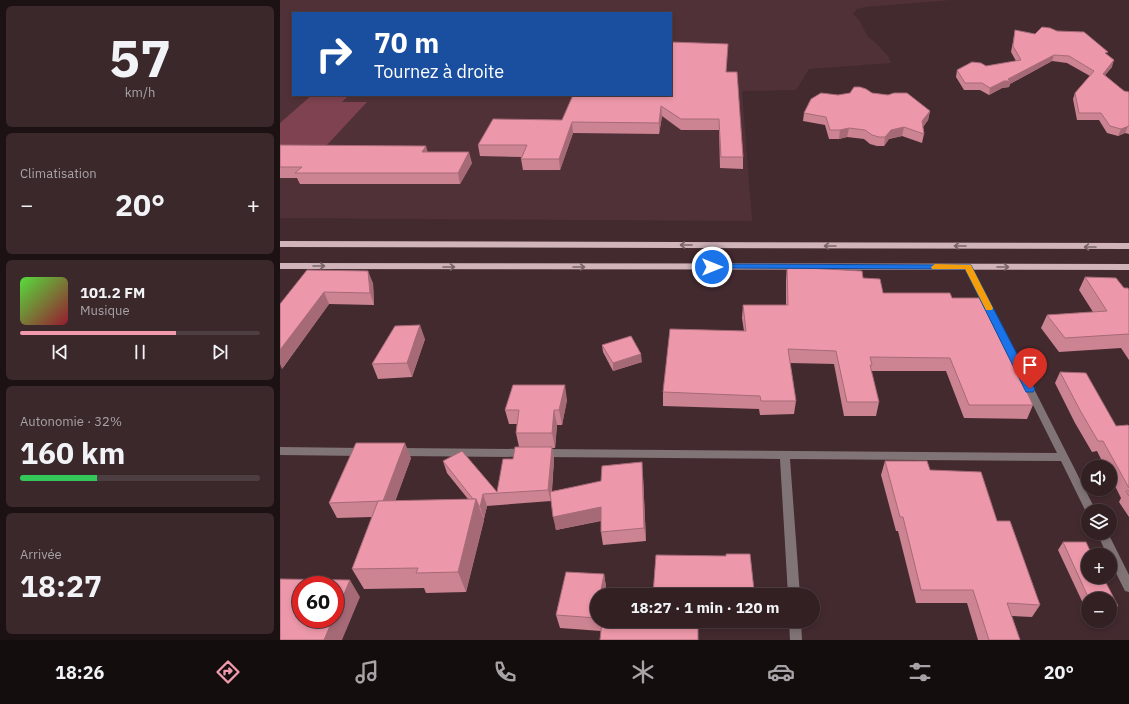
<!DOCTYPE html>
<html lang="fr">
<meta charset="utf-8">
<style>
body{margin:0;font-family:"IBM Plex Sans",sans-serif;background:#3a282b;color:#f1f3f6;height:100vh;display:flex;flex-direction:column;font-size:15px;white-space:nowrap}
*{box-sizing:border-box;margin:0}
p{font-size:13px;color:#a8a3a6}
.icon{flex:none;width:22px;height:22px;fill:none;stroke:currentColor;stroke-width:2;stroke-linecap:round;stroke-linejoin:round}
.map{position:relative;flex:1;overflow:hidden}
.details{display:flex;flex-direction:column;gap:6px;padding:6px;background:#1c1213;width:280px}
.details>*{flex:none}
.top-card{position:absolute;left:12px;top:12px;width:380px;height:84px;border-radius:0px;box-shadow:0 2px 6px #0003,0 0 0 1px #4d3e41;background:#1a4fa0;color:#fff;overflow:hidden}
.controls{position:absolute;left:801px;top:460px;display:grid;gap:8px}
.controls a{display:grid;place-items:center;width:36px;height:36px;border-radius:50%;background:#322023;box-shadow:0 2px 6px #0003,0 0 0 1px #4d3e41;font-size:20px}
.speed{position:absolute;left:12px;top:576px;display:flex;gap:8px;font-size:20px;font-weight:700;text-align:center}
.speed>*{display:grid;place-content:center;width:52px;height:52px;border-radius:50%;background:#322023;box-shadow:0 2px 6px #0003,0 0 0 1px #4d3e41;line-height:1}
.speed .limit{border:6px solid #d22;background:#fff;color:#111}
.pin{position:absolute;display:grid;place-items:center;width:34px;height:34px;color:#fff;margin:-41px -17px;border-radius:50% 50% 50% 0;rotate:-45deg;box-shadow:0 0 4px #0007}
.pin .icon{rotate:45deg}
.me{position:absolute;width:44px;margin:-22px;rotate:90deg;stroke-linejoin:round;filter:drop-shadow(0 0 3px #0008)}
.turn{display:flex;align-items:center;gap:14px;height:84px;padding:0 16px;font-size:18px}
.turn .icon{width:52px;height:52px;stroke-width:2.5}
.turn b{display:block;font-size:28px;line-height:34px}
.big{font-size:30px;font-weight:700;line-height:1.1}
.details .card{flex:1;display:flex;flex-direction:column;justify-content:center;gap:6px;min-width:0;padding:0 14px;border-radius:6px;background:#3a282b}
.details .dial{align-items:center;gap:0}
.dial b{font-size:52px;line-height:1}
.song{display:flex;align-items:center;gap:12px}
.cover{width:48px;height:48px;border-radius:6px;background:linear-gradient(135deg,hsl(110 70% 55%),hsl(350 70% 35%))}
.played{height:4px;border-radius:2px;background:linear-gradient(90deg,#f29aad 65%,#4d3e41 65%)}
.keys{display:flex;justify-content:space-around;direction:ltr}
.heat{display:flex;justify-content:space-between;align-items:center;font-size:22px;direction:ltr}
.charge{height:6px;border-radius:3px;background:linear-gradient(90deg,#34c759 32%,#4d3e41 0)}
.trip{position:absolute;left:310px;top:588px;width:230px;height:40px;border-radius:20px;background:#322023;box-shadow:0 2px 6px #0003,0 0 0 1px #4d3e41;font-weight:700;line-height:40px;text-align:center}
.tabs{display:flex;height:64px;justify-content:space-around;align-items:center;background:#140d0e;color:#a8a3a6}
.tabs .icon{width:28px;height:28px}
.tabs .active{color:#f29aad}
.tabs b{font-size:18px;color:#f1f3f6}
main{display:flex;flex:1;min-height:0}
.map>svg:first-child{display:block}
.built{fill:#513138;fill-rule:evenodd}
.green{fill:#7e4250}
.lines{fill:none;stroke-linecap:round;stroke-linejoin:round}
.street{fill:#817476;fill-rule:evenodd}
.primary{fill:#d0b4b9;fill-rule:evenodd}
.wall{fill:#cc8392}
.shaded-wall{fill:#a66a77}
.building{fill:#ed98aa;stroke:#a66a77}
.oneway{stroke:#796568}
.route{fill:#1a73e8;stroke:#114b97}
.slow{fill:#f59e0b}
</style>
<main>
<section class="details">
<div class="card dial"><b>57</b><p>km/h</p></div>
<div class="card"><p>Climatisation</p>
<div class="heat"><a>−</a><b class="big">20°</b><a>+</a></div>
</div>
<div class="card">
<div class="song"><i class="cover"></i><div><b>101.2 FM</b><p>Musique</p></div></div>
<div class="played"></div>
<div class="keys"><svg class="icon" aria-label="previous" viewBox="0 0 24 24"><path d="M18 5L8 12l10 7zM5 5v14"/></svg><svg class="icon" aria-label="pause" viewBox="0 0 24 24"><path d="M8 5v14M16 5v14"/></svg><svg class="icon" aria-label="next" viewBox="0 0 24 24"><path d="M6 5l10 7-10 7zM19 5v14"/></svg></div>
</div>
<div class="card"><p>Autonomie · 32%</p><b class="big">160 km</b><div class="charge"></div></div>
<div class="card"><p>Arrivée</p><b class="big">18:27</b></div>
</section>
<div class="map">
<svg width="849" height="640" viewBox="0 0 849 640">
<rect width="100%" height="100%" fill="#432a2f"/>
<path class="built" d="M0 0H672L585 7 577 9 573 14 579 20 588 37 595 42 609 57 611 63 529 69 516 90 462 91 472 221 0 218ZM13 13H391V95H13Z"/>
<polygon class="green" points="32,95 69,95 62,102 87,102 46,146 0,146 0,123"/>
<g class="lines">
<g class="street">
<polygon points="685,265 691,265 692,267 816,511 808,511 807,514 781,461 510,459 520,595 508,595 500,459 263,457 260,456 258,453 260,450 263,449 777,453 684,267"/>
<polygon points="0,447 83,448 86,449 88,452 86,455 83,456 0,455"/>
<polygon points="119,448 245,449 248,450 250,453 248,456 245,457 119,456 116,455 114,452 116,449"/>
<polygon points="817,533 828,533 849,575 849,592 845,591 830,561 830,555 827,555"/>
<polygon points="509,621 521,621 522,640 510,640"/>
</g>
<g class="primary">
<polygon points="0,241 849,243 849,249 0,247"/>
<polygon points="0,263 849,264 849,270 0,269"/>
</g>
</g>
<g class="wall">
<polygon points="735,30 827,54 832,67 825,75 844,91 849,92 849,134 845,133 838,136 827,133 819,120 797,120 793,99 795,93 810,76 787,63 772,61 730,84 729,87 722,88 709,95 700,90 684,90 676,77 677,70 706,66 736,61 731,52 734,36"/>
<polygon points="446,72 463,157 463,169 440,168 439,130 401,130 382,116 379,134 293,133 280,170 243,170 241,159 242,157 200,156 198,145 282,120 391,95"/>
<polygon points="592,93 608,95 650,111 648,120 643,127 644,134 642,143 622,136 609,139 604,146 597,146 590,144 584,139 567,137 559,139 549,139 545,125 523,121 524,113 558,95"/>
<polygon points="0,145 147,152 192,163 180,184 20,184 17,178 0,178"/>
<polygon points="507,267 583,278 603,293 672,298 719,329 718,332 753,405 747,419 684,418 666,371 591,371 599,402 596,416 564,416 554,364 510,363 516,401 514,414 480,415 479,409 383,406 383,392 464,331 462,318 463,305 506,305 506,280"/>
<polygon points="27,270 93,283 94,305 49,304 2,369"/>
<polygon points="805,277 844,288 849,290 849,360 841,348 779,352 761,328 767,315 813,312 799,290"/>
<polygon points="145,339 132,377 98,379 92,364"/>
<polygon points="322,345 362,362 333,371 323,352"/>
<polygon points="780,372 836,426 849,426 849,517 839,502 841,498 830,476 830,467 825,467 817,451 812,452 795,423 775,383"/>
<polygon points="287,400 282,425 277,425 275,448 272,448 274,459 272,491 363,476 366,541 323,545 321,532 321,521 276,530 271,498 271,501 207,506 204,519 203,517 204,520 186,592 146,593 144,588 84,589 72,569 92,517 57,518 49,503 131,458 115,501 188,499 167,473 163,461 217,492 239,447 236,433 237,424 229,424 225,410"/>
<polygon points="605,461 650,470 717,521 760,605 752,617 732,616 740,640 698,640 687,603 636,603 618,531 616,531 601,475"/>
<polygon points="783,542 838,606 832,613 830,613 830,599 808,599 808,614 778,550"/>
<polygon points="376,555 474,590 473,595 373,595"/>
<polygon points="324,574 326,587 317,595 317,621 418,621 321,631 280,628 276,615"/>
</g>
<g class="shaded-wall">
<polygon points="774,55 772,61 730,84 729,87 722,88 709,95 710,88"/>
<polygon points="834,60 832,67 821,80 823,74"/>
<polygon points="381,106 382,116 379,134 379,123"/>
<polygon points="650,111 648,120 640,130 642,121"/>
<polygon points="292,122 293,133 280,170 279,159"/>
<polygon points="848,126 845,133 838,136 841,129"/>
<polygon points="624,127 622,136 609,139 604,146 605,137 611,130"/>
<polygon points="569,128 567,137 559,139 560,130"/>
<polygon points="146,146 149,156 142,152"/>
<polygon points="189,152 192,163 180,184 178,173"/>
<polygon points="88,271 93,283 94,305 90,293"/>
<polygon points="44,292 49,304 2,369 0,364 0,350"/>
<polygon points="140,325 145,339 132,377 127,363"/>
<polygon points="361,354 362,362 333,371 333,363"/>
<polygon points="285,385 287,400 282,425 279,410"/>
<polygon points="274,410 277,425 275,448 272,433"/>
<polygon points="125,443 131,458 110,516 103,502"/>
<polygon points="272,447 274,459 271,501 268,490"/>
<polygon points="362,462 363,476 366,541 364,528"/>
<polygon points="203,494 207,506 204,519 200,507"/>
<polygon points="196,499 204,520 186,592 178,572"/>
<polygon points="321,507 323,520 276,530 273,517"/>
<polygon points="324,574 326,587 325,595 320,595"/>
<polygon points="70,580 80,597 62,640 44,640 53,619 55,619 55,615"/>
</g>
<g class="building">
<polygon points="762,27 770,28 777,31 804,32 828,52 825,53 834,60 823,74 844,91 849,92 849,126 841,129 830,126 821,113 799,113 795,93 814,71 789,56 774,55 728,79 730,81 724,81 710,88 702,83 685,83 677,70 692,62 701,63 706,66 741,60 733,46 735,30 755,34"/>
<polygon points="391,42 448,44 446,72 457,72 463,157 441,157 439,119 401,119 381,106 379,123 292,122 279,159 241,159 247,145 198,145 213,119 282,120 293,95 391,95"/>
<polygon points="574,87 580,87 586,89 592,93 608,95 614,93 627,93 650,111 642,121 644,134 624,127 611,130 605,137 599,137 592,135 585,130 569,128 560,130 550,130 546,117 524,113 531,99 541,93 558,95 570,93"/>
<polygon points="0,145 146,146 142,152 189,152 178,173 15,173 22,167 0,167"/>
<polygon points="507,267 582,271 583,278 600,279 603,293 670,293 672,298 702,298 719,329 717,329 753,405 689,405 670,358 590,357 592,365 590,365 599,402 567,402 556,351 508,349 516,401 481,401 480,396 383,392 390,329 466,331 463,305 508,305"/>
<polygon points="27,270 88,271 90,293 44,292 0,350 0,304"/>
<polygon points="805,277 836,278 844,288 848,288 849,290 849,335 848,334 785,338 767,315 827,311"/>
<polygon points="140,325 127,363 92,364 115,326"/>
<polygon points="351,336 361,354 333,363 322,345"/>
<polygon points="780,372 806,373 836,426 848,425 849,426 849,488 823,441 818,441 801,412"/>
<polygon points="233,385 285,385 279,410 274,410 272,433 236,433 239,410 225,410"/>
<polygon points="76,443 125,443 103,501 49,503"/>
<polygon points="235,447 272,447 268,490 203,494 200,507 199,506 196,499 193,499 163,461 182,451 217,492 223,459 233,459"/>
<polygon points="605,461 647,461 650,470 701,472 717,521 730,521 760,605 727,603 740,640 709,640 693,590 641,590 623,517 620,517"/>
<polygon points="362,462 364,528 321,532 321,507 273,517 270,492 321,481 322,466"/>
<polygon points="846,491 849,491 849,496"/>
<polygon points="196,499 178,572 136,573 138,568 72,569 98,501"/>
<polygon points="783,542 806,542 812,555 808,555 808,577 823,577 838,606 830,606 830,599 809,599"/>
<polygon points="446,554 470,554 474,590 418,591 418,595 373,595 376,555 446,556"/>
<polygon points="286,572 324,574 320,595 317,595 317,618 276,615"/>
<polygon points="0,579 70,580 55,615 55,585 21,585 21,619 53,619 44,640 0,640"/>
<polygon points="322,621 418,621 418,640 320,640"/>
</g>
<defs><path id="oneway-shaft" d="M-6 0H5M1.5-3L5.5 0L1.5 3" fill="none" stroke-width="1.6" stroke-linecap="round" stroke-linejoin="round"/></defs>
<g class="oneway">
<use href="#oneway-shaft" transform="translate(406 245) rotate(-180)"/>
<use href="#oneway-shaft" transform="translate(550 246) rotate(-180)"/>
<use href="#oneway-shaft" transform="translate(680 246) rotate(-180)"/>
<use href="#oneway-shaft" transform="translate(810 247) rotate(180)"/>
<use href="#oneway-shaft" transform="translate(39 266)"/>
<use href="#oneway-shaft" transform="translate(169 267)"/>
<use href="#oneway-shaft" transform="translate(299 267)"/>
<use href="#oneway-shaft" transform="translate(723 267)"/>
</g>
<polygon class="route" points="432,264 691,265 755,389 753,392 746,392 685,269 429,268 428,267"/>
<polygon class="slow" points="655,264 691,265 713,308 712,310 706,310 685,269 652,269 651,267"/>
</svg>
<div class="controls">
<a><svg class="icon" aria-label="sound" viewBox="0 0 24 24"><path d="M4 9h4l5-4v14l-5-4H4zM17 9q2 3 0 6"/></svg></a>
<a><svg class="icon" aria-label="layers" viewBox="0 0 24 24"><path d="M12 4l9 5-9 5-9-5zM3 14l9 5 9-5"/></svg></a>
<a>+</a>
<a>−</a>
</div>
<div class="speed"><div class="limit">60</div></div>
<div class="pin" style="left:750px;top:389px;background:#d93025"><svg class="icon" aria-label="arrive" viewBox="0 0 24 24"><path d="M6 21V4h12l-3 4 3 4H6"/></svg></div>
<svg class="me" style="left:432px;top:267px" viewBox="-20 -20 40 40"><circle r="17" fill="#1a73e8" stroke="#fff" stroke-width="3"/><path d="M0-11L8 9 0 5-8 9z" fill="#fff"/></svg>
<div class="trip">18:27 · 1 min · 120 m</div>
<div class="top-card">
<div class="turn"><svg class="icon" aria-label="right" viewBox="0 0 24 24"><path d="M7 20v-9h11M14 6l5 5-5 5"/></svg><div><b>70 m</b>Tournez à droite</div></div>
</div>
</div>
</main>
<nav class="tabs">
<b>18:26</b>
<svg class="icon active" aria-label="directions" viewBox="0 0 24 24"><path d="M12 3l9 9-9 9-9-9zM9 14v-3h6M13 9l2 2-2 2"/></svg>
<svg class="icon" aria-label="music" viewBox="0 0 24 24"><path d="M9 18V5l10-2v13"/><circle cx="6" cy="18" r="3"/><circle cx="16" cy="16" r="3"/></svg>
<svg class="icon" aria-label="phone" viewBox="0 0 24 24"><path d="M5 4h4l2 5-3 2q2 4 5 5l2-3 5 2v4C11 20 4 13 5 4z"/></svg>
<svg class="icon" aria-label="climate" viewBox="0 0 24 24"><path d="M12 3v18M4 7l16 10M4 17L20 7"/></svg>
<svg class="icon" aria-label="car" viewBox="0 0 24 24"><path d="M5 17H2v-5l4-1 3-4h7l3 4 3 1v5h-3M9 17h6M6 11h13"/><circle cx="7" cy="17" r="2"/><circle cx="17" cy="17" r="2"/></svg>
<svg class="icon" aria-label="filters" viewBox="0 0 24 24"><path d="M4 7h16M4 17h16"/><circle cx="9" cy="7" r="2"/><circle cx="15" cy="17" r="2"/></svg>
<b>20°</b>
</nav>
